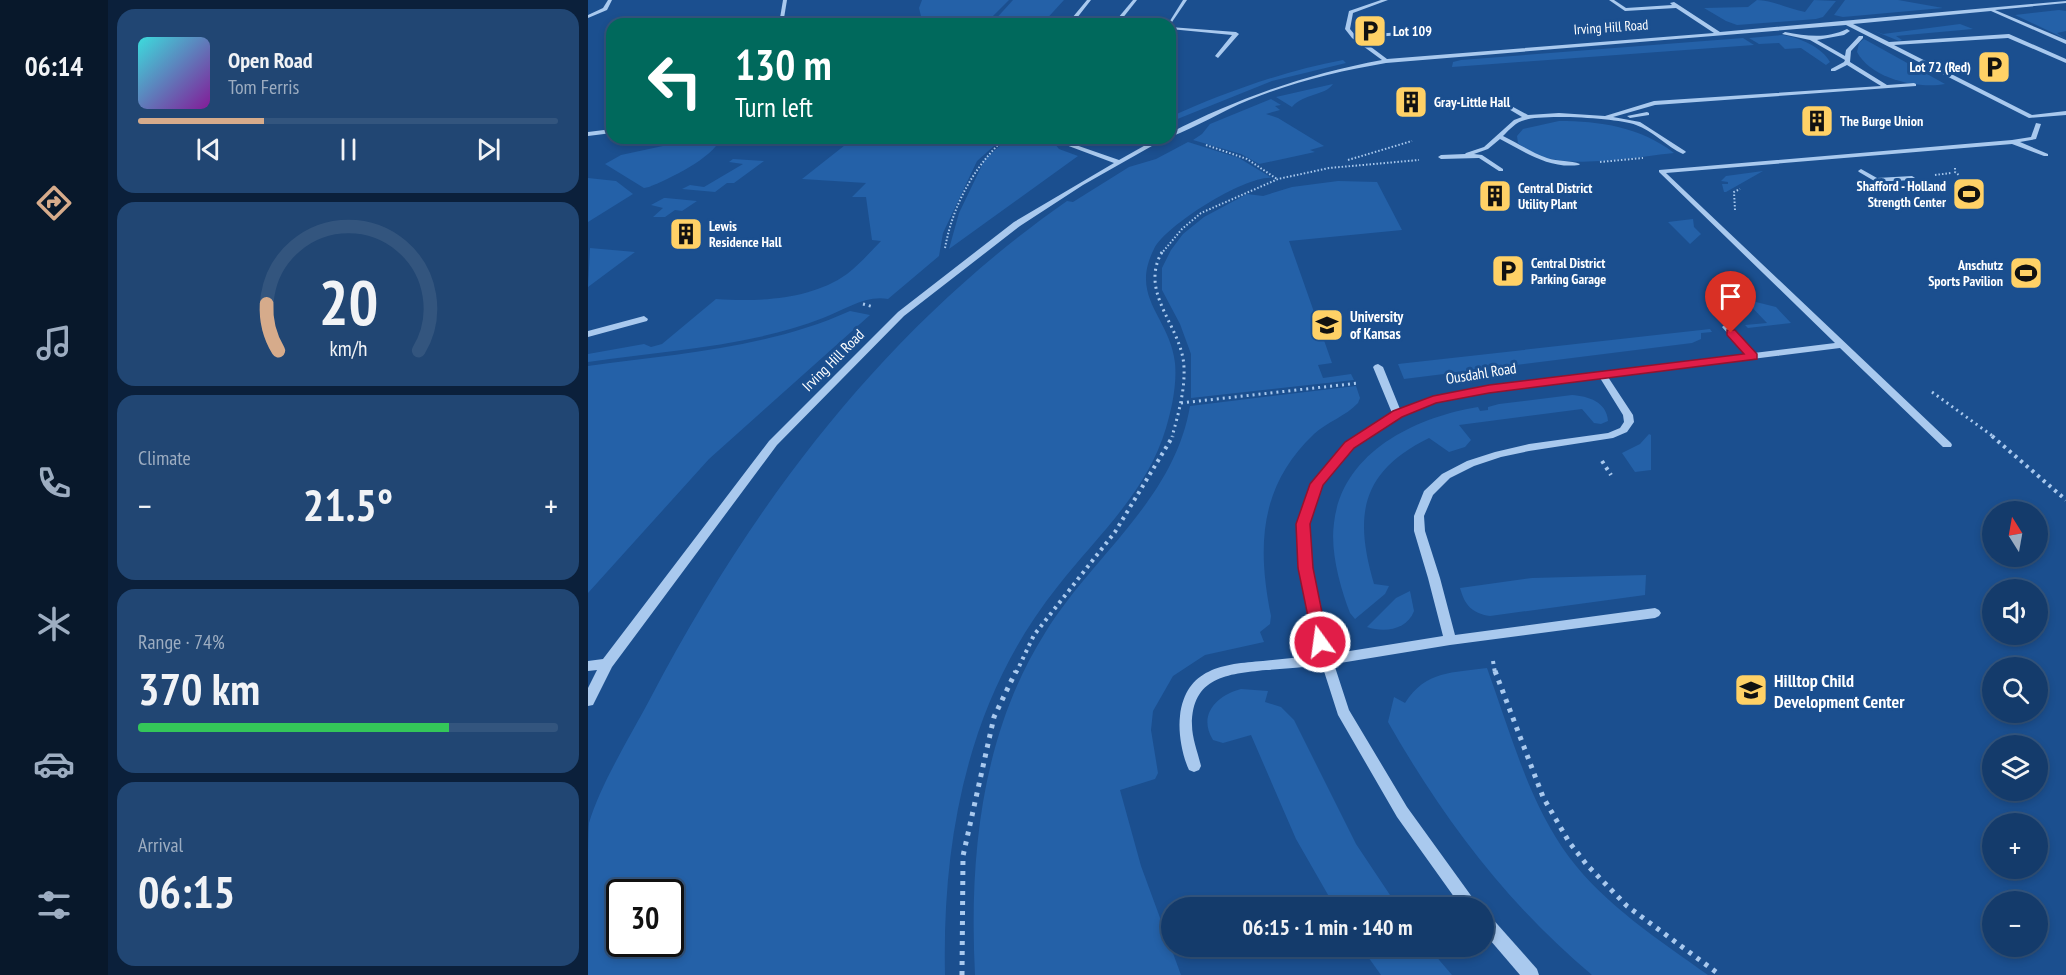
<!DOCTYPE html>
<meta charset="utf-8">
<style>
body{margin:0;font-family:"PT Sans Narrow",sans-serif;background:#214673;color:#f1f3f6;height:100vh;display:flex;flex-direction:column;font-size:22px;white-space:nowrap}
*{box-sizing:border-box;margin:0}
p{font-size:20px;color:#9dadc1}
.icon{flex:none;width:33px;height:33px;fill:none;stroke:currentColor;stroke-width:2;stroke-linecap:round;stroke-linejoin:round}
.map{position:relative;flex:1;overflow:hidden}
.side{display:flex;flex-direction:column;gap:9px;padding:9px;background:#0b203b;width:480px}
.side>*{flex:none}
.guide{position:absolute;left:18px;top:18px;width:570px;height:126px;border-radius:18px;box-shadow:0 3px 9px #0003,0 0 0 2px #33557e;background:#00695c;color:#fff;overflow:hidden}
.needle{width:39px;rotate:349deg}
.tools{position:absolute;left:1394px;top:501px;display:grid;gap:12px}
.tools a{display:grid;place-items:center;width:66px;height:66px;border-radius:50%;background:#143b6b;box-shadow:0 3px 9px #0003,0 0 0 2px #33557e;font-size:30px}
.speed{position:absolute;left:18px;top:879px;display:flex;gap:12px;font-size:30px;font-weight:700;text-align:center}
.speed>*{display:grid;place-content:center;width:78px;height:78px;border-radius:50%;background:#143b6b;box-shadow:0 3px 9px #0003,0 0 0 2px #33557e;line-height:1}
.speed .limit{border:3px solid #111;border-radius:9px;background:#fff;color:#111}
.pin{position:absolute;display:grid;place-items:center;width:51px;height:51px;color:#fff;margin:-62px -26px;border-radius:50% 50% 50% 0;rotate:-45deg;box-shadow:0 0 6px #0007}
.pin .icon{rotate:45deg}
.me{position:absolute;width:66px;margin:-33px;rotate:346deg;stroke-linejoin:round;filter:drop-shadow(0 0 4px #0008)}
.turn{display:flex;align-items:center;gap:21px;height:126px;padding:0 30px;font-size:27px}
.turn .icon{width:78px;height:78px;stroke-width:2.5}
.turn b{display:block;font-size:42px;line-height:51px}
.big{font-size:45px;font-weight:600;line-height:1.1}
.side .tile{flex:1;display:flex;flex-direction:column;justify-content:center;gap:9px;min-width:0;padding:0 21px;border-radius:18px;background:#214673}
.side .dial{align-items:center;gap:0}
.dial svg{height:156px;overflow:visible;fill:none;stroke:#33557e;stroke-width:7;stroke-linecap:round;text-anchor:middle}
.dial text{fill:#f1f3f6;stroke:none}
.song{display:flex;align-items:center;gap:18px}
.cover{width:72px;height:72px;border-radius:9px;background:linear-gradient(135deg,hsl(180 70% 55%),hsl(290 70% 35%))}
.played{height:6px;border-radius:3px;background:linear-gradient(90deg,#d6ab8b 30%,#33557e 30%)}
.keys{display:flex;justify-content:space-around;direction:ltr}
.heat{display:flex;justify-content:space-between;align-items:center;font-size:33px;direction:ltr}
.charge{height:9px;border-radius:4px;background:linear-gradient(90deg,#34c759 74%,#33557e 0)}
.trip{position:absolute;left:573px;top:897px;width:333px;height:60px;border-radius:30px;background:#143b6b;box-shadow:0 3px 9px #0003,0 0 0 2px #33557e;font-weight:600;line-height:60px;text-align:center}
main{display:flex;flex:1;min-height:0}
.dock{display:flex;flex-direction:column;width:108px;justify-content:space-around;align-items:center;background:#08182b;color:#9dadc1}
.dock .icon{width:42px;height:42px}
.dock .selected{color:#d6ab8b}
.dock b{font-size:27px;color:#f1f3f6}
.map>svg:first-child{display:block}
.green{fill:#2461a8;fill-rule:evenodd}
.lines{fill:none;stroke-linecap:round;stroke-linejoin:round}
.path-far3{stroke:#a9c9ee;stroke-width:2;stroke-dasharray:1.5 2;stroke-linecap:butt}
.path-far2{stroke:#a9c9ee;stroke-width:3;stroke-dasharray:2 4;stroke-linecap:butt}
.path-far1{stroke:#a9c9ee;stroke-width:4;stroke-dasharray:3 4.5;stroke-linecap:butt}
.path{stroke:#a9c9ee;stroke-width:5;stroke-dasharray:4 6;stroke-linecap:butt}
.minor{fill:#a9c9ee;fill-rule:evenodd}
.route{fill:#e11d48;stroke:#92132f;stroke-width:1.5}
.labels{text-anchor:middle;dominant-baseline:central;stroke-width:6;stroke-linejoin:round;paint-order:stroke}
.far-street-label{font-size:14px;fill:#fff;stroke:#1b4f8f}
.far-poi-label{font-size:14px;font-weight:bold;fill:#fff;stroke:#1b4f8f;text-anchor:start}
.poi-label{font-size:15px;font-weight:bold;fill:#fff;stroke:#1b4f8f;text-anchor:start}
.street-label{font-size:15px;fill:#fff;stroke:#1b4f8f}
.near-poi-label{font-size:18px;font-weight:bold;fill:#fff;stroke:#1b4f8f;text-anchor:start}
</style>
<main>
<nav class="dock">
<b>06:14</b>
<svg class="icon selected" aria-label="directions" viewBox="0 0 24 24"><path d="M12 3l9 9-9 9-9-9zM9 14v-3h6M13 9l2 2-2 2"/></svg>
<svg class="icon" aria-label="music" viewBox="0 0 24 24"><path d="M9 18V5l10-2v13"/><circle cx="6" cy="18" r="3"/><circle cx="16" cy="16" r="3"/></svg>
<svg class="icon" aria-label="phone" viewBox="0 0 24 24"><path d="M5 4h4l2 5-3 2q2 4 5 5l2-3 5 2v4C11 20 4 13 5 4z"/></svg>
<svg class="icon" aria-label="climate" viewBox="0 0 24 24"><path d="M12 3v18M4 7l16 10M4 17L20 7"/></svg>
<svg class="icon" aria-label="car" viewBox="0 0 24 24"><path d="M5 17H2v-5l4-1 3-4h7l3 4 3 1v5h-3M9 17h6M6 11h13"/><circle cx="7" cy="17" r="2"/><circle cx="17" cy="17" r="2"/></svg>
<svg class="icon" aria-label="filters" viewBox="0 0 24 24"><path d="M4 7h16M4 17h16"/><circle cx="9" cy="7" r="2"/><circle cx="15" cy="17" r="2"/></svg>
</nav>
<section class="side">
<div class="tile">
<div class="song"><i class="cover"></i><div><b>Open Road</b><p>Tom Ferris</p></div></div>
<div class="played"></div>
<div class="keys"><svg class="icon" aria-label="previous" viewBox="0 0 24 24"><path d="M18 5L8 12l10 7zM5 5v14"/></svg><svg class="icon" aria-label="pause" viewBox="0 0 24 24"><path d="M8 5v14M16 5v14"/></svg><svg class="icon" aria-label="next" viewBox="0 0 24 24"><path d="M6 5l10 7-10 7zM19 5v14"/></svg></div>
</div>
<div class="tile dial"><svg viewBox="0 0 100 80">
<path d="M14 69A42 42 0 1 1 86 69"/>
<path d="M14 69A42 42 0 0 1 8 45" stroke="#d6ab8b"/>
<text x="50" y="56" font-size="32" font-weight="700">20</text>
<text x="50" y="72" font-size="11">km/h</text>
</svg></div>
<div class="tile"><p>Climate</p>
<div class="heat"><a>−</a><b class="big">21.5°</b><a>+</a></div>
</div>
<div class="tile"><p>Range · 74%</p><b class="big">370 km</b><div class="charge"></div></div>
<div class="tile"><p>Arrival</p><b class="big">06:15</b></div>
</section>
<div class="map">
<svg width="1478" height="975" viewBox="0 0 1478 975">
<rect width="100%" height="100%" fill="#1b4f8f"/>
<g class="green">
<polygon points="334,0 421,0 402,19 335,24 331,8"/>
<polygon points="425,0 476,0 454,24 405,22"/>
<path d="M1169 0C1185 0 1199 9 1217 12L1226 0 1248 1 1235 17 1228 19 1149 25 1138 21 1116 8 1160 7Z"/>
<polygon points="1257,0 1310,0 1355,8 1255,17 1246,15"/>
<polygon points="1471,10 1478,11 1478,31 1469,33 1478,39 1427,15"/>
<polygon points="1372,24 1385,29 1308,36 1314,40 1311,41 1284,30 1295,34"/>
<path d="M1194 35C1211 37 1235 48 1242 62L1238 65 1213 48 1197 49 1191 43 1171 44 1161 38Z"/>
<polygon points="1155,38 1166,45 864,67 865,62 873,60"/>
<path d="M1276 39 1357 84C1332 89 1284 80 1269 52L1271 43Z"/>
<path d="M755 60 758 63 684 81 582 122V117C633 94 695 71 755 60Z"/>
<path d="M745 84C737 96 716 93 704 107L688 97Z"/>
<polygon points="683,99 693,105 687,106 692,110 678,114 690,118 736,146 722,150 727,152 671,164 653,154 605,140 614,134 622,124"/>
<path d="M971 121C1011 121 1053 127 1086 153 1045 157 959 175 930 143L929 136 935 129Z"/>
<path d="M112 138H133C125 158 81 179 61 187L56 188 17 164 33 155Z"/>
<path d="M266 138H415L389 161 355 233 351 256 300 299C277 295 257 310 235 318 161 347 78 350 0 362V354L56 344 63 347 74 344 128 299C169 302 223 300 259 274 271 265 282 252 293 241L284 240 278 197H264L278 183 214 179Z"/>
<polygon points="421,138 462,138 471,149 490,156 361,249 371,213 397,159"/>
<path d="M600 142 651 158 684 178C659 175 579 224 566 249 541 298 582 317 587 363 589 384 584 408 578 428 559 492 510 535 470 586 381 697 354 835 357 975H0C0 939 0 902 0 866 0 853 0 835 1 823 12 785 43 735 62 699 164 504 297 328 479 201L485 202 541 167 568 159ZM32 892H82V944H32Z"/>
<polygon points="145,159 176,161 146,183 139,183 127,192 94,189 102,185 116,187 155,164 141,162"/>
<polygon points="1175,171 1138,192 1136,192 1134,184 1140,184 1140,182 1133,181 1138,176"/>
<polygon points="0,178 28,181 45,194 0,222"/>
<polygon points="750,181 789,182 814,230 701,241 744,363 730,365 735,378 763,374 766,380 603,398 603,354 592,324 574,290 574,268 583,250 595,234 616,217 659,194 675,196 704,187"/>
<polygon points="76,198 78,198 109,201 94,211 87,210 77,217 65,217 75,208 63,205"/>
<polygon points="1105,219 1106,227 1113,234 1102,244 1080,222"/>
<polygon points="2,248 47,252 0,287"/>
<polygon points="1156,299 1188,307 1203,323 1160,328 1157,325 1179,323"/>
<path d="M262 311 282 315 121 459 0 593V366C88 354 180 348 262 311Z"/>
<polygon points="1122,329 1124,332 1113,333 1113,339 1104,343 816,379 810,364"/>
<path d="M768 386 772 398 770 403C758 416 739 422 726 434 671 486 669 547 683 616L682 624 672 632 676 642 617 655 585 676 565 711 563 730 570 773 567 779 532 790 553 866 593 975H387C381 858 393 734 457 633 505 555 586 500 602 406Z"/>
<path d="M984 395C1000 396 1019 402 1020 421L1013 424 1006 423 994 409 871 425 883 440 877 447 861 452 841 438C772 472 766 516 786 584L801 586 797 594 767 619 762 613C752 587 742 551 746 523 754 452 828 417 890 407L892 411 900 410V407L911 404Z"/>
<polygon points="1061,434 1063,435 1063,470 1047,472 1034,453 1052,444"/>
<path d="M1058 575 1057 595 902 616C883 613 877 605 872 588L944 578Z"/>
<path d="M822 591 826 611C819 630 796 633 779 627L808 598Z"/>
<path d="M899 668C922 731 940 801 981 857 1017 905 1071 940 1120 975H1004C919 904 854 817 800 722L806 697 817 703C838 670 865 673 899 668Z"/>
<path d="M653 689 680 691 677 702 693 707 706 720 768 844 810 907H747L708 839 663 735 635 743 625 740C609 714 630 695 653 689Z"/>
<polygon points="773,947 840,947 864,975 793,975"/>
</g>
<g class="lines">
<g class="path-far3">
<polyline points="618,145 659,159 689,179"/>
<polyline points="760,160 824,141"/>
<polyline points="1012,162 1055,158"/>
<polyline points="1367,168 1367,172 1372,176"/>
<polyline points="1347,175 1363,173"/>
<polyline points="1147,210 1146,192 1152,189"/>
<path d="M357 248C365 205 385 168 417 138"/>
<polyline points="573,254 594,229 613,213 690,179 741,168 831,160"/>
</g>
<g class="path-far2">
<path d="M574 252C550 294 595 327 596 368 597 391 590 415 584 437"/>
<polyline points="275,304 286,307"/>
<polyline points="1344,392 1406,437"/>
<polyline points="593,403 771,383"/>
</g>
<g class="path-far1">
<polyline points="1404,436 1478,500"/>
<polyline points="1014,461 1023,475"/>
<polyline points="905,661 907,673"/>
<polyline points="428,673 446,635 527,532 585,436"/>
</g>
<g class="path">
<polyline points="907,671 955,797 981,842 999,865 1039,906 1132,975"/>
<polyline points="374,975 375,856 406,717 428,671"/>
</g>
<g class="minor">
<polygon points="20,0 24,0 19,10 0,18 0,15 15,8"/>
<polygon points="195,0 199,0 195,24 191,24"/>
<polygon points="499,0 503,0 485,23 491,24 479,24"/>
<polygon points="545,0 549,0 530,24 525,24"/>
<polygon points="595,0 599,0 582,25 580,24"/>
<path d="M793 0H800L765 13 762 29 767 35 816 32 814 35 771 38 799 59 1126 33 1088 8 1037 11 1021 0H1026L1038 8 1084 5 1082 3 1086 2 1132 32 1478 1V3L1407 10 1478 40V44L1403 11 1265 24 1301 42 1421 34 1478 59V63L1420 38 1306 45 1444 115 1478 111V115L1441 118 1258 25 798 63C751 71 705 82 661 100 634 111 609 127 582 137V133C650 98 719 74 794 60L764 38 757 29 761 11Z"/>
<polygon points="582,27 648,32 651,34 630,58 627,56 644,35 582,29"/>
<path d="M1259 29 1262 31 1256 35 1229 40 1257 56 1258 50 1271 36H1275V38L1263 51 1262 62 1299 85 1326 83 1328 84V86L1067 105 1025 117 1052 122 1097 151 1098 152 1095 154C1079 147 1064 130 1048 125 1030 118 956 114 937 120 928 122 922 129 915 136 930 143 944 153 959 158 970 162 983 160 992 164L991 165C961 169 937 152 912 139L900 149 886 154 894 155 915 169V171H911L891 158 853 159 850 157 853 155 877 154 878 153 896 147 926 120 934 117 914 105 913 104 916 102 940 115 971 113 1017 116 1066 101 1293 86 1259 65 1247 71H1243V69L1256 62 1257 60 1222 40 1194 34 1197 32C1219 36 1238 39 1259 29Z"/>
<polygon points="1059,112 1061,113 1061,115 1042,118 1039,116"/>
<path d="M1448 123 1453 124 1448 139 1432 142 1460 154V156H1456L1424 144 1078 173 1363 443 1364 445 1363 447H1355L1252 348 1020 377 1045 415 1046 422 1039 432 1025 438 941 451 913 457 886 466 862 478 845 495 836 516 837 531 852 578 867 635 1067 608 1071 610 1073 613 1071 616 1067 618 862 645 746 664 761 710 819 807 892 908H874L809 817 750 715 734 665C715 667 697 669 678 670 639 674 604 677 604 725 604 738 610 753 613 766L611 770 606 772 601 770C594 755 590 732 592 716 598 668 635 664 675 661 694 659 712 657 731 656L721 624 711 568 710 524 724 482 757 443 804 413 785 367 787 365 790 364 795 367 812 409 842 397 901 386 1158 354 1134 327 1138 324 1141 325 1166 353 1247 343 1071 172V170L1424 140 1443 137ZM1012 378 1035 415 1036 422 1032 428 1020 433 941 444 907 452 879 461 854 474 836 491 826 516V531L840 578 855 636 743 654 733 624 723 568 720 524 733 485 765 447 812 416 847 401 901 392Z"/>
<polygon points="24,129 24,133 0,136 0,132"/>
<polygon points="471,138 478,138 482,143 531,160 570,138 578,138 495,185 432,226 316,316 189,445 24,667 5,705 0,706 0,688 9,670 0,671 0,661 15,659 181,441 310,312 426,222 526,163 478,145"/>
<polygon points="1273,169 1289,178 1324,176 1327,178 1324,180 1288,182 1271,172 1270,171"/>
<polygon points="56,316 60,319 59,321 0,337 0,331"/>
<polygon points="896,914 902,916 949,969 951,975 932,975 896,933"/>
</g>
</g>
<polygon class="route" points="1139,330 1147,330 1169,354 1169,359 901,393 848,403 814,417 766,448 735,485 722,524 725,568 740,642 732,648 726,646 710,568 708,524 722,484 757,442 805,411 845,396 901,385 1156,354 1139,335"/>
<defs>
<g id="parking-square" transform="scale(1.725)"><rect x="-9" y="-9" width="18" height="18" rx="4" fill="#ffd166" stroke="#1b4f8f"/><path d="M-3.5-5.5H1a3.5 3.5 0 0 1 0 7H-1V5.5H-3.5ZM-1-3.4V-.6H.8a1.4 1.4 0 0 0 0-2.8Z" fill="#111"/></g>
<g id="building-square" transform="scale(1.725)"><rect x="-9" y="-9" width="18" height="18" rx="4" fill="#ffd166" stroke="#1b4f8f"/><path d="M-4-6H4V6H1V3H-1V6H-4ZM-2.5-4.3h1.7v1.8h-1.7ZM.8-4.3h1.7v1.8H.8ZM-2.5-1h1.7V.8h-1.7ZM.8-1h1.7V.8H.8Z" fill="#111"/></g>
<g id="stadium-square" transform="scale(1.725)"><rect x="-9" y="-9" width="18" height="18" rx="4" fill="#ffd166" stroke="#1b4f8f"/><path d="M0-5a6.5 5 0 1 0 0 10a6.5 5 0 1 0 0-10ZM-3.5-1.8h7v3.6h-7Z" fill="#111"/></g>
<g id="university-square" transform="scale(1.725)"><rect x="-9" y="-9" width="18" height="18" rx="4" fill="#ffd166" stroke="#1b4f8f"/><path d="M0-5L7-2L0 1L-7-2ZM-4 1L0 2.5L4 1V4Q0 6-4 4Z" fill="#111"/></g>
<g id="school-square" transform="scale(1.725)"><rect x="-9" y="-9" width="18" height="18" rx="4" fill="#ffd166" stroke="#1b4f8f"/><path d="M0-5L7-2L0 1L-7-2ZM-4 1L0 2.5L4 1V4Q0 6-4 4Z" fill="#111"/></g>
</defs>
<g fill-rule="evenodd">
<use href="#parking-square" x="782" y="31"/>
<use href="#parking-square" x="1406" y="67"/>
<use href="#building-square" x="823" y="102"/>
<use href="#building-square" x="1229" y="121"/>
<use href="#stadium-square" x="1381" y="194"/>
<use href="#building-square" x="907" y="196"/>
<use href="#building-square" x="98" y="234"/>
<use href="#parking-square" x="920" y="271"/>
<use href="#stadium-square" x="1438" y="273"/>
<use href="#university-square" x="739" y="325"/>
<use href="#school-square" x="1163" y="690"/>
</g>
<g class="labels">
<g class="far-street-label">
<text transform="translate(1023 27) rotate(-4)">Irving Hill Road</text>
</g>
<g class="far-poi-label">
<text x="805" y="31">Lot 109</text>
<text x="1383" y="67" text-anchor="end">Lot 72 (Red)</text>
<text x="846" y="102">Gray-Little Hall</text>
<text x="1252" y="121">The Burge Union</text>
<text x="1358" y="186" text-anchor="end">Shafford - Holland<tspan x="1358" dy="16">Strength Center</tspan></text>
<text x="930" y="188">Central District<tspan x="930" dy="16">Utility Plant</tspan></text>
<text x="121" y="226">Lewis<tspan x="121" dy="16">Residence Hall</tspan></text>
<text x="943" y="263">Central District<tspan x="943" dy="16">Parking Garage</tspan></text>
<text x="1415" y="265" text-anchor="end">Anschutz<tspan x="1415" dy="16">Sports Pavilion</tspan></text>
</g>
<g class="poi-label">
<text x="762" y="316">University<tspan x="762" dy="17">of Kansas</tspan></text>
</g>
<g class="street-label">
<text transform="translate(245 360) rotate(-45)">Irving Hill Road</text>
<text transform="translate(893 373) rotate(-9)">Ousdahl Road</text>
</g>
<g class="near-poi-label">
<text x="1186" y="680">Hilltop Child<tspan x="1186" dy="21">Development Center</tspan></text>
</g>
</g>
</svg>
<div class="tools">
<a><svg class="needle" viewBox="-14 -14 28 28"><path d="M0-13l5 13h-10z" fill="#e53935"/><path d="M0 13l5-13h-10z" fill="#9dadc1"/></svg></a>
<a><svg class="icon" aria-label="sound" viewBox="0 0 24 24"><path d="M4 9h4l5-4v14l-5-4H4zM17 9q2 3 0 6"/></svg></a>
<a><svg class="icon" aria-label="search" viewBox="0 0 24 24"><circle cx="10" cy="10" r="6"/><path d="M15 15l6 6"/></svg></a>
<a><svg class="icon" aria-label="layers" viewBox="0 0 24 24"><path d="M12 4l9 5-9 5-9-5zM3 14l9 5 9-5"/></svg></a>
<a>+</a>
<a>−</a>
</div>
<div class="speed"><div class="limit">30</div></div>
<div class="pin" style="left:1143px;top:333px;background:#d93025"><svg class="icon" aria-label="arrive" viewBox="0 0 24 24"><path d="M6 21V4h12l-3 4 3 4H6"/></svg></div>
<svg class="me" style="left:732px;top:642px" viewBox="-20 -20 40 40"><circle r="17" fill="#e11d48" stroke="#fff" stroke-width="3"/><path d="M0-11L8 9 0 5-8 9z" fill="#fff"/></svg>
<div class="trip">06:15 · 1 min · 140 m</div>
<div class="guide">
<div class="turn"><svg class="icon" aria-label="left" viewBox="0 0 24 24"><path d="M17 20v-9H6M10 6l-5 5 5 5"/></svg><div><b>130 m</b>Turn left</div></div>
</div>
</div>
</main>
